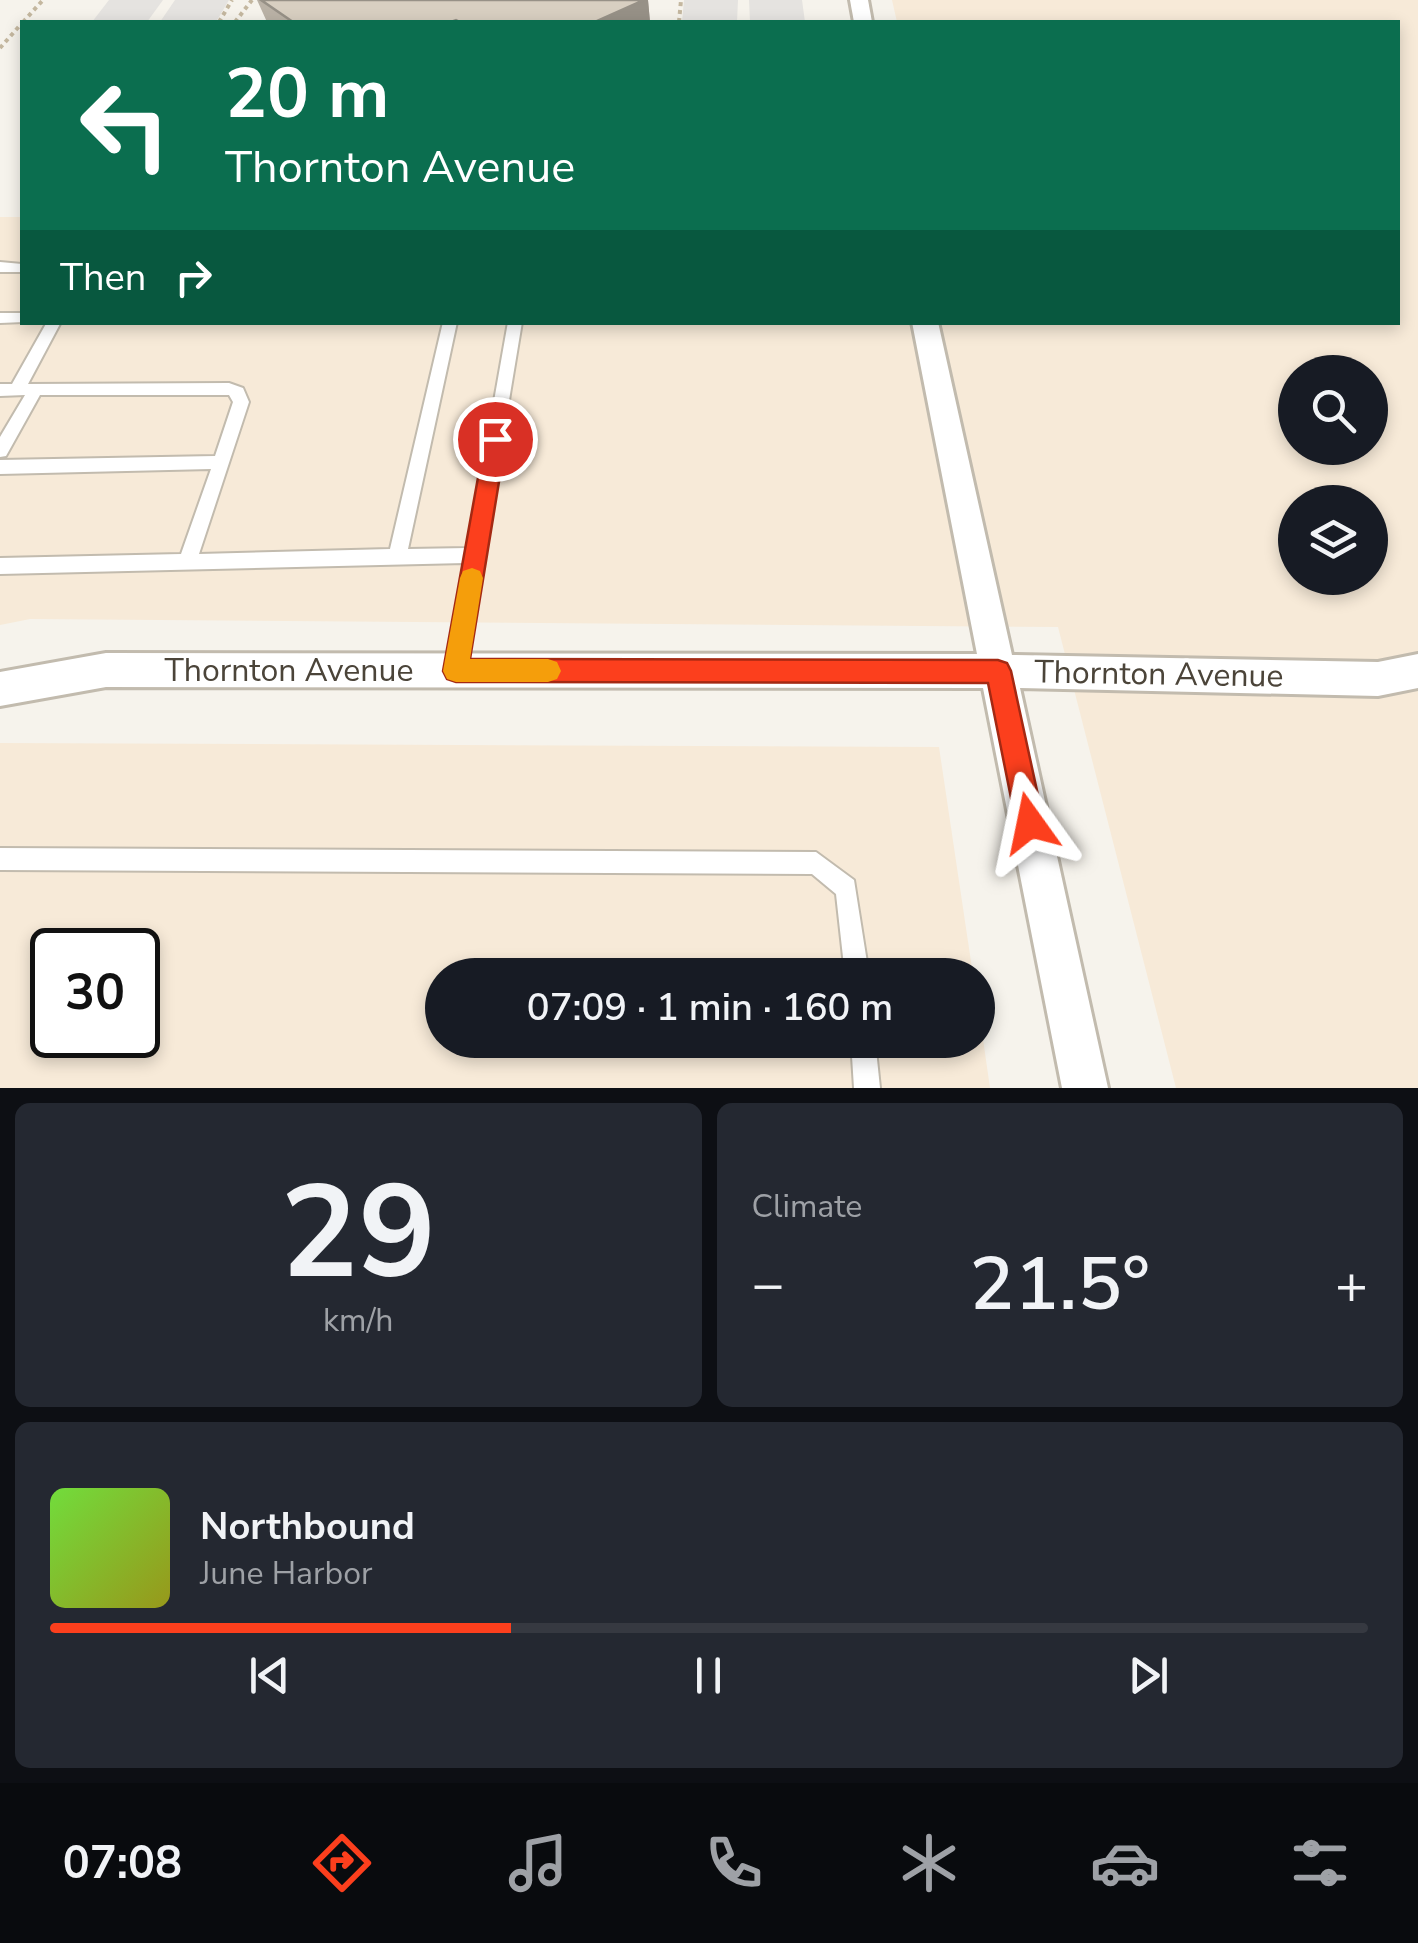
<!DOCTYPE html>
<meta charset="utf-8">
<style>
body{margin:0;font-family:"Nunito Sans",sans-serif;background:#242831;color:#f1f3f6;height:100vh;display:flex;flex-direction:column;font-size:38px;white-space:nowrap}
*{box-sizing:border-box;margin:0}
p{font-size:32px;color:#9ea1a6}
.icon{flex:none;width:55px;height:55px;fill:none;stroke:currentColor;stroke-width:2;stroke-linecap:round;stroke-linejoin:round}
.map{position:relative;height:1088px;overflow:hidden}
.drawer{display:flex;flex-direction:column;gap:15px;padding:15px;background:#0d0f14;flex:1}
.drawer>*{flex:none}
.hud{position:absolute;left:20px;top:20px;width:1380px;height:305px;border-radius:0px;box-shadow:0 5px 15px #0003;background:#0b6e4f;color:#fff;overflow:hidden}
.controls{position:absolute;left:1278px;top:355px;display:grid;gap:20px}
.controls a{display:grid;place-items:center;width:110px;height:110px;border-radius:50%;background:#171b24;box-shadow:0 5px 15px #0003;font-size:50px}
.speed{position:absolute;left:30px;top:928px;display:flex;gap:20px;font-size:50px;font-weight:700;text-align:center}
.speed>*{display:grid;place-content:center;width:130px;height:130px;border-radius:50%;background:#171b24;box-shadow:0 5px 15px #0003;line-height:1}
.speed .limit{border:5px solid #111;border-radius:15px;background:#fff;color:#111}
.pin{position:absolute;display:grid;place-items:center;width:85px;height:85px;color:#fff;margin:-42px;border:5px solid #fff;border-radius:50%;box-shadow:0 2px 10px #0007}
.me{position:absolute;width:110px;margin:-55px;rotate:348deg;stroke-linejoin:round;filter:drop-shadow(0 0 8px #0008)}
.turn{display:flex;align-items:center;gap:35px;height:210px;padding:0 40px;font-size:45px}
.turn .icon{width:130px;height:130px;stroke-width:2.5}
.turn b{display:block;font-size:70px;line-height:85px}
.then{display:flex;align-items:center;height:95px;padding:0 40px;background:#0003;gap:20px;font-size:38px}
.big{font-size:75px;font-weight:600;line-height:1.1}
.drawer .tile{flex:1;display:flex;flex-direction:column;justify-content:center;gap:15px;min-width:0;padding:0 35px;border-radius:15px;background:#242831}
.drawer .dial{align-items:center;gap:0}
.dial b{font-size:130px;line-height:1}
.song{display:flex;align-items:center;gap:30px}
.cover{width:120px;height:120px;border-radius:15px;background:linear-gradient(135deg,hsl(100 70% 55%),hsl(60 70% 35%))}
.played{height:10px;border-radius:5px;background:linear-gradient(90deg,#fc3f1d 35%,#363941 35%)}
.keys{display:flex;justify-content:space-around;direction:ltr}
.heat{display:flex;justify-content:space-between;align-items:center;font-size:55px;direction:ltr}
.drawer .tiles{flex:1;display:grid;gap:15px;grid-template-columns:1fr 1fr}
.tile:last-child{grid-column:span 2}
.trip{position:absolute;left:425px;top:958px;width:570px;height:100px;border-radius:50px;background:#171b24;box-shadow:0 5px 15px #0003;font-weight:600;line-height:100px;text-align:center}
.dock{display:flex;height:160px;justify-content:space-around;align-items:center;background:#090b0e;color:#9ea1a6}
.dock .icon{width:70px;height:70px}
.dock .current{color:#fc3f1d}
.dock b{font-size:45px;color:#f1f3f6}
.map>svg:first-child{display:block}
.commercial{fill:#f7ead8;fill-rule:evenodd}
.parking{fill:#e5e3e0}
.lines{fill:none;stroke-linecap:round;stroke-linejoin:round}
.service-casing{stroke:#c2bbae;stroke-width:4}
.minor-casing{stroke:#c2bbae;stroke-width:6}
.path{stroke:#c4b79f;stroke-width:4;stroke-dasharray:4 4;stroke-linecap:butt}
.service{fill:#fff;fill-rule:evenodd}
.minor{fill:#fff;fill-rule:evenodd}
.wall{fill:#bab2a6}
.shaded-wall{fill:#979187}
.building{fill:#d8cfc1;stroke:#979187;stroke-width:2.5}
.route{fill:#fc3f1d;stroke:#a42913;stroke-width:2.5}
.slow{fill:#f59e0b}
.labels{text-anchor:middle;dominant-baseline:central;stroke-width:8;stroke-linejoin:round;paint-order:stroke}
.street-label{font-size:32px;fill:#4b4439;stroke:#fff}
</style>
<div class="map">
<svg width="1418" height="1088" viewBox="0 0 1418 1088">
<rect width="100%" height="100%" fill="#f6f3ec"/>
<g class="commercial">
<path d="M892 0H1418V1088H1176L1058 627 30 619 0 625V217H22V322H1398V22H897ZM1295 372H1370V448H1295ZM1295 502H1370V578H1295Z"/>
<path d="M0 743 939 747 973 975H442V1040H978V1004L990 1088H0ZM52 950H138V1035H52Z"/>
</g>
<g class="parking">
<polygon points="109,0 163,0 147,22 92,22"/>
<polygon points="175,0 229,0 216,22 160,22"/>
<polygon points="684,0 738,0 737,22 682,22"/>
<polygon points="749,0 802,0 805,22 750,22"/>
</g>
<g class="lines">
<g class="service-casing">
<g id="service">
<polygon points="0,262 22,264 22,272 0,272"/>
<polygon points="0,313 22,313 24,322 0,323"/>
<polygon points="47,322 61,322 28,384 229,383 243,388 249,402 199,554 390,549 443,322 457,322 408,549 468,548 508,322 522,322 463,677 456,680 449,677 446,671 465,563 0,574 0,558 181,554 211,469 0,474 0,460 215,456 233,402 229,395 40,395 6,456 0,457 0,437 25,395 0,396 0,384 12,384"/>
<polygon points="0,848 816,852 854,880 869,975 845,975 836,894 812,874 0,870"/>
<polygon points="851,1040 875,1040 880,1088 854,1088"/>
</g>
</g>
<g class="minor-casing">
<g id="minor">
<polygon points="850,0 868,0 872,22 854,22"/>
<polygon points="912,322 938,322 1012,655 1378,662 1418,654 1418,688 1378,696 1020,688 1108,1088 1062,1088 983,688 106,687 0,706 0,672 106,653 977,654"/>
</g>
</g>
<g class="path">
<polyline points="23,22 43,0"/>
<polyline points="219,22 232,0"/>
<polyline points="235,22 252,0"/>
<polyline points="679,22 681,0"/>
<polyline points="0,48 22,23"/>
</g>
<use href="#service" class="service"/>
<use href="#minor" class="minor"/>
</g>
<polygon class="wall" points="257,0 648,0 650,22 267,22"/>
<polygon class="shaded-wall" points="644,0 648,0 650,22 595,22"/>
<polygon class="building" points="261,0 644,0 595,22 460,22 456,20 451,22 293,22"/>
<polygon class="route" points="495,431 506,439 470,659 998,660 1007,663 1011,671 1044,823 1040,833 1030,837 1020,833 1016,823 988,683 456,682 447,679 443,671 485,439"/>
<polygon class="slow" points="472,568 480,571 483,578 470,659 548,659 557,662 561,671 557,679 548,682 456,682 447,679 443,671 460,578 463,571"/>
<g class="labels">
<g class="street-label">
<text x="289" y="670">Thornton Avenue</text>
<text transform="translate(1159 674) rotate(1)">Thornton Avenue</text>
</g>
</g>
</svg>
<div class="controls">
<a><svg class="icon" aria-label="search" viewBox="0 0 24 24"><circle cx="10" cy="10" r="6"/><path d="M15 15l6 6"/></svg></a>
<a><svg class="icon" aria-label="layers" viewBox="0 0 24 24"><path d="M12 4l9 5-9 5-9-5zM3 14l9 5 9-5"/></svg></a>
</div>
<div class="speed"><div class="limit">30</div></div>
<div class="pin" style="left:495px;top:439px;background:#d93025"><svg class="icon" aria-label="arrive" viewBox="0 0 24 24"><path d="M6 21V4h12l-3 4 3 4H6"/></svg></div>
<svg class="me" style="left:1030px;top:823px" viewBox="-20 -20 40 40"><path d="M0-17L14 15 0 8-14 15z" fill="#fc3f1d" stroke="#fff" stroke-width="4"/></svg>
<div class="trip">07:09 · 1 min · 160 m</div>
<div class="hud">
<div class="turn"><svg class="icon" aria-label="left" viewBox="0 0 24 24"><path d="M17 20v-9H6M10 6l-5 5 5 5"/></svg><div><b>20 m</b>Thornton Avenue</div></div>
<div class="then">Then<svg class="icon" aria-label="right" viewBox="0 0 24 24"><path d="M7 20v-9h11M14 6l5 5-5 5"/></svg></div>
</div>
</div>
<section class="drawer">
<div class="tiles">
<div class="tile dial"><b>29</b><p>km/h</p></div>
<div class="tile"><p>Climate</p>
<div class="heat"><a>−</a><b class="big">21.5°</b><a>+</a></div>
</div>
<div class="tile">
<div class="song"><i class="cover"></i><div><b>Northbound</b><p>June Harbor</p></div></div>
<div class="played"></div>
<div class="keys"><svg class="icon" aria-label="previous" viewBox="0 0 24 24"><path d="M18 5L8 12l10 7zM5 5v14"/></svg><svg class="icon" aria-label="pause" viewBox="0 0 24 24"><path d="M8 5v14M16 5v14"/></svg><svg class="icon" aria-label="next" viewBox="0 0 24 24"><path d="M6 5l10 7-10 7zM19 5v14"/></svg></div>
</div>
</div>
</section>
<nav class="dock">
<b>07:08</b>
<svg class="icon current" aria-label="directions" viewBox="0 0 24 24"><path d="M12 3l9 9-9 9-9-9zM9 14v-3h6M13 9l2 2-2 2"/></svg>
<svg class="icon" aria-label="music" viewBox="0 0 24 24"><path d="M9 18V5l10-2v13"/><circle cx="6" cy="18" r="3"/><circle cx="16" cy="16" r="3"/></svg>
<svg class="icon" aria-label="phone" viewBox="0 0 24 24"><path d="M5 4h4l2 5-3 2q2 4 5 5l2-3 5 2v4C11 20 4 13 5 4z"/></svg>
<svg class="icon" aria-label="climate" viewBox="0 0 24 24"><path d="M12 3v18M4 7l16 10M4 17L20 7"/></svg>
<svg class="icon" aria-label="car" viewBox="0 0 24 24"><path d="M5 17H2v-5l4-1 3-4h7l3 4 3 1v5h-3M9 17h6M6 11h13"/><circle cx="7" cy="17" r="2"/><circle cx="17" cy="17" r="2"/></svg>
<svg class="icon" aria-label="filters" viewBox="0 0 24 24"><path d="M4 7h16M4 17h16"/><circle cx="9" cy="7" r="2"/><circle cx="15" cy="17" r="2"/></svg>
</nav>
